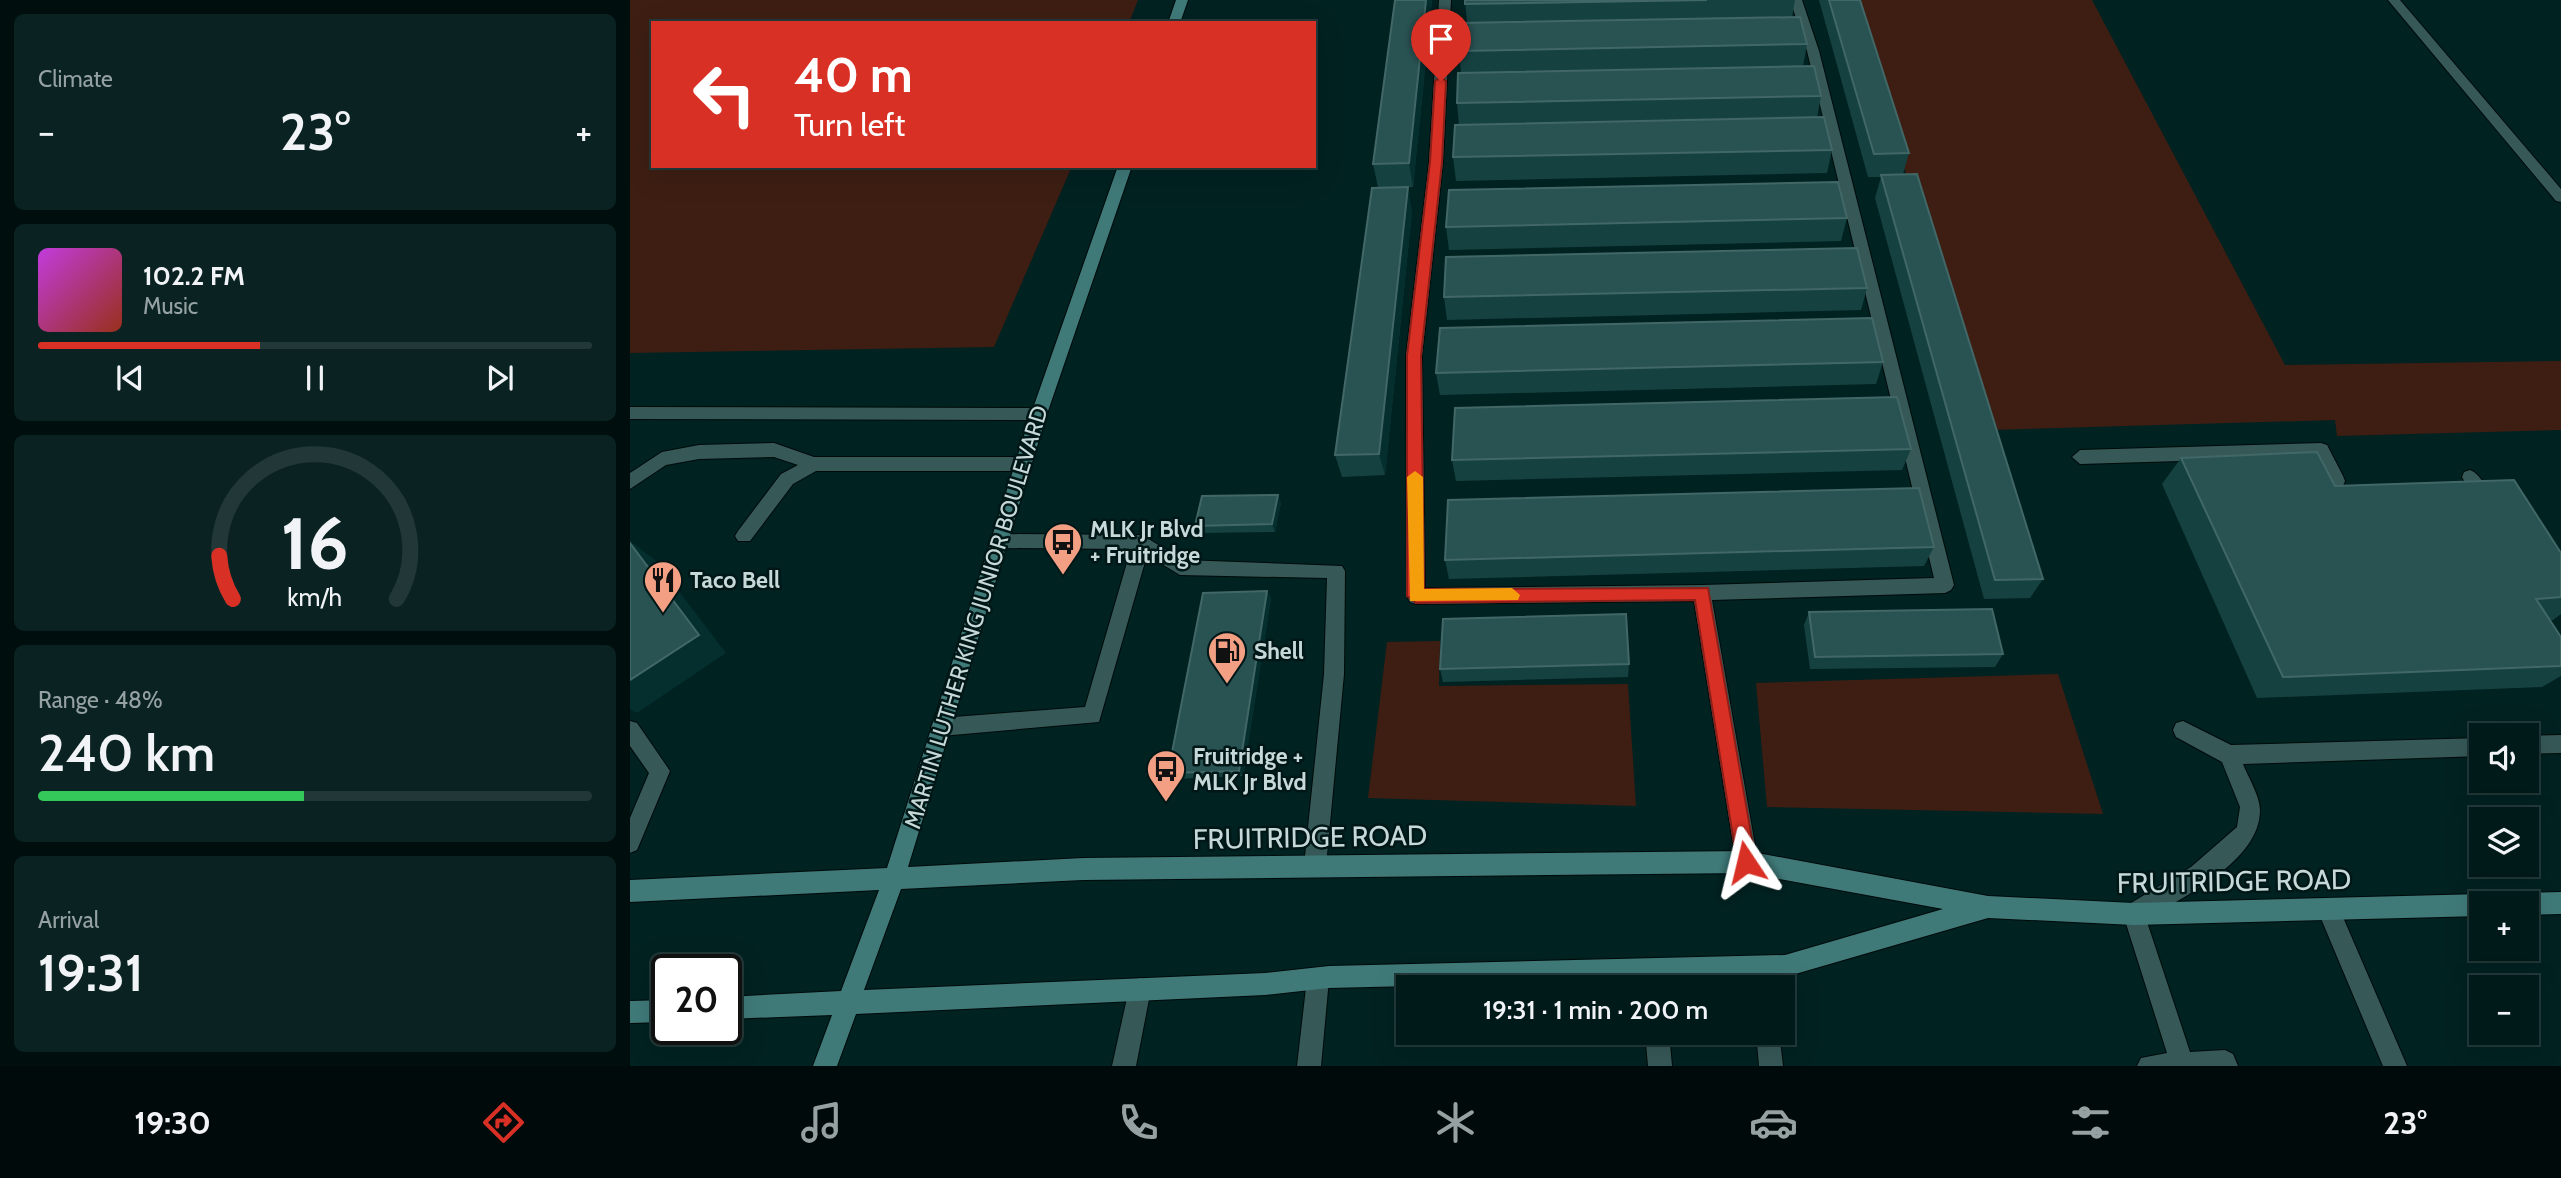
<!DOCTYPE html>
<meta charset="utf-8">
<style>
body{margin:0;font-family:Cabin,sans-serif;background:#0a2322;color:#f1f3f6;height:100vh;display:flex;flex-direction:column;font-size:26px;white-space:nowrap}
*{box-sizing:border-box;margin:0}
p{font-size:23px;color:#95a1a2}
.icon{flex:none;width:38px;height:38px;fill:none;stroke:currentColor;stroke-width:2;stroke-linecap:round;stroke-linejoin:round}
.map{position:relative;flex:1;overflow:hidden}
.sheet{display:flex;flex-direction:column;gap:14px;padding:14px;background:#000e0e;width:630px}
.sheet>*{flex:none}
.top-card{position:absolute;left:21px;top:21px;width:665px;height:147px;border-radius:0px;box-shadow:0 7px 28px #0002,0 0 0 2px #223838;background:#d93025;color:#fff;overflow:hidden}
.controls{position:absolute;left:1839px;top:723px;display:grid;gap:14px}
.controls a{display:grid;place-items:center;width:70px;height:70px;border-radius:0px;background:#001a19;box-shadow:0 7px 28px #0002,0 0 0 2px #223838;font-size:35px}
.speed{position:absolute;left:21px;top:954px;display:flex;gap:14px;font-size:35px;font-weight:700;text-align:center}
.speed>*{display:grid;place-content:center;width:91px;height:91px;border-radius:50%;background:#001a19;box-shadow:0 7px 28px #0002,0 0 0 2px #223838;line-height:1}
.speed .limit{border:4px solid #111;border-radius:10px;background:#fff;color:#111}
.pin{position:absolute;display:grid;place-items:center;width:60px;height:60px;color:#fff;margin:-72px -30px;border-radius:50% 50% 50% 0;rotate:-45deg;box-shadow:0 0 7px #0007}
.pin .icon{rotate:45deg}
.me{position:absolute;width:77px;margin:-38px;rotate:350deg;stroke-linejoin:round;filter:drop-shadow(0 0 5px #0008)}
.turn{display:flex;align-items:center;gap:24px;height:147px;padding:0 28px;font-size:32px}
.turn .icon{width:91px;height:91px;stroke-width:2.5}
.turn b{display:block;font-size:49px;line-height:60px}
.big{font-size:52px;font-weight:600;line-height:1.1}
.sheet .tile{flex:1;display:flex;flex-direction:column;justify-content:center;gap:10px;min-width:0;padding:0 24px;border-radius:10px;background:#0a2322}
.sheet .dial{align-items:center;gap:0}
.dial svg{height:182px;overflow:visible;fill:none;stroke:#223838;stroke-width:7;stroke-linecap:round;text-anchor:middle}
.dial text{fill:#f1f3f6;stroke:none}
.song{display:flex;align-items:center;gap:21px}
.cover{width:84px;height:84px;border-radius:10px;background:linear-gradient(135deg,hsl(290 70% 55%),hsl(10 70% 35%))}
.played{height:7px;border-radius:4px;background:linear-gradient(90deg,#d93025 40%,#223838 40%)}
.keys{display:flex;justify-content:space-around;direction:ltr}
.heat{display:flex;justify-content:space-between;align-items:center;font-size:38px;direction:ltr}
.charge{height:10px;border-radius:5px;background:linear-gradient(90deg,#34c759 48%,#223838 0)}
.trip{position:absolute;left:766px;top:975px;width:399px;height:70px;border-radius:0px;background:#001a19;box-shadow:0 7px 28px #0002,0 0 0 2px #223838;font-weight:600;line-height:70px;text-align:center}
.dock{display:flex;height:112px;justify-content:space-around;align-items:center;background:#000a0a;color:#95a1a2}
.dock .icon{width:49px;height:49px}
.dock .current{color:#d93025}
.dock b{font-size:32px;color:#f1f3f6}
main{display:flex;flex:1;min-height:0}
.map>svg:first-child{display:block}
.green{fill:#3e1e13}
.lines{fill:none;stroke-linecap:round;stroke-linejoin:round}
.lane-casing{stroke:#000a0a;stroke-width:2}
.street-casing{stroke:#000a0a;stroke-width:2}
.secondary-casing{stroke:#000a0a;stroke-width:2}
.lane{fill:#365958;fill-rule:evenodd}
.street{fill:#365958;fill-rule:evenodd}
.secondary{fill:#3f7a79;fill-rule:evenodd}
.wall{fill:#164141}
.shaded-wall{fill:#052e2e}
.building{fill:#295252;stroke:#426767;stroke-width:2}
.route{fill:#d93025;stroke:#8d1f18;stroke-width:2}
.slow{fill:#f59e0b}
.labels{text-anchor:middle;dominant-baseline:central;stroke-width:5;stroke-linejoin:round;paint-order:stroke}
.poi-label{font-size:23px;font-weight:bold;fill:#c6d9d8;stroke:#001717;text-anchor:start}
.street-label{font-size:23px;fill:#c6d9d8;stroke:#001717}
.near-street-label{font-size:28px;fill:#c6d9d8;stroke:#001717}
</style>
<main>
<section class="sheet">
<div class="tile"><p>Climate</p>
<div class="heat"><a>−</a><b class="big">23°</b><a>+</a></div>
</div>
<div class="tile">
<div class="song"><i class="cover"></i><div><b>102.2 FM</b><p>Music</p></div></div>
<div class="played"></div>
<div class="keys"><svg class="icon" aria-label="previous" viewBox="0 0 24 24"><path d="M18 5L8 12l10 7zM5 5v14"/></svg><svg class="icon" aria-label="pause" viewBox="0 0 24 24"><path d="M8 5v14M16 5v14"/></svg><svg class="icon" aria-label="next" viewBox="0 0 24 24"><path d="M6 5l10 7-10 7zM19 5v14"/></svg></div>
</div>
<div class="tile dial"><svg viewBox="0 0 100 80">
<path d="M14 69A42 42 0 1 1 86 69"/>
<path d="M14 69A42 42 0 0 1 8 50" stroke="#d93025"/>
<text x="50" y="56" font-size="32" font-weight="700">16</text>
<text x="50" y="72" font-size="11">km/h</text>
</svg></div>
<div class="tile"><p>Range · 48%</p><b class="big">240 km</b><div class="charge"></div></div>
<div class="tile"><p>Arrival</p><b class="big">19:31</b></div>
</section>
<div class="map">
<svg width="1931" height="1066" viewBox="0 0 1931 1066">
<rect width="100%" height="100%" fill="#002221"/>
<g class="green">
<polygon points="0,0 508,0 499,23 23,23 23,166 442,166 364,347 0,353"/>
<polygon points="1221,0 1462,0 1655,365 1931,361 1931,430 1707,436 1705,420 1357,430"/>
<polygon points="810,641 809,686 998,684 1006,806 738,798 757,642"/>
<polygon points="1428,674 1473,814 1137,807 1126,683"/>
</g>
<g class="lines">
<g class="lane-casing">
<g id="lane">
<polygon points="809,0 821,0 813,162 792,356 795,588 1072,585 1304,578 1177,51 1160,0 1172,0 1189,51 1324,585 1321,590 1315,593 1082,600 1128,862 1124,869 1117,873 1110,869 1106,862 1064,601 786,604 780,602 777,596 776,356 799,162"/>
<polygon points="0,407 409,408 417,414 409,420 0,419"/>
<polygon points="144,443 184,457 394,457 402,464 394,471 186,471 163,484 120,541 108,541 105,536 108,531 151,474 168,465 144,457 69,459 36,465 0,489 0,473 32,452 69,445"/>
<polygon points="1691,443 1697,445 1713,476 1715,481 1713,486 1701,486 1686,457 1450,464 1442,457 1450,450"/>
<path d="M1840 470C1851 474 1858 491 1864 501L1861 506H1849L1832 477 1834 472Z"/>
<polygon points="370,534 512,535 553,560 712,566 715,571 714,674 696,866 693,874 685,877 677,874 674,866 694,674 697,578 550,575 517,555 469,722 311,736 304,733 301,727 304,721 311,718 455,707 501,549 370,548 364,546 361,541 364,536"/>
<polygon points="0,721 7,723 40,771 7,850 0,853 0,818 19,773 0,746"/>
<path d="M1553 721 1601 745 1852 738V756L1613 764C1618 777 1630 796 1630 810 1630 861 1555 896 1516 919L1560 1052 1595 1050 1603 1054 1608 1066H1507L1511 1058 1537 1053 1493 914 1496 906 1561 867 1607 827 1610 807 1592 762 1546 737 1543 730 1546 723Z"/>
<polygon points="1931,735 1931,753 1897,754 1897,736"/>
<polygon points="1698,898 1706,901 1777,1066 1753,1066 1687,909 1690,901"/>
<polygon points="1129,956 1137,959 1143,987 1121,987 1118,967 1121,959"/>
<polygon points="688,968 696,971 699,979 691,1066 667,1066 677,979 680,971"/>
<polygon points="510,978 518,981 521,989 506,1066 482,1066 499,989 502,981"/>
<polygon points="1015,1032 1039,1032 1042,1066 1018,1066"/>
<polygon points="1126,1032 1149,1032 1153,1066 1129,1066"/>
</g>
</g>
<g class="street-casing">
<polygon id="street" points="1758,0 1770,0 1931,189 1931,202 1926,201"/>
</g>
<g class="secondary-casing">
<g id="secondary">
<polygon points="546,0 558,0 550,23 538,23"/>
<path d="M488 166H502L417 414 278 867 453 858 1117 851 1358 896 1504 903 1852 894 1860 897 1862 903H1852V916L1504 925 1358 918 1155 977 699 988 635 995 226 1014 207 1066H183L202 1015 96 1019V997L211 991 249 890 0 902V880L257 868 401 414ZM1117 873 1313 909 1155 955 699 966 635 973 234 990 271 889 453 880Z"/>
<polygon points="1931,892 1931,914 1897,915 1897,903 1887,903 1889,896 1897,893"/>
<polygon points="37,1000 37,1022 0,1023 0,1001"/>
</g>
</g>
<use href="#lane" class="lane"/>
<use href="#street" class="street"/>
<use href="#secondary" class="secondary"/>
</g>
<g class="wall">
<polygon points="765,0 802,0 783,187 748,187 743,164"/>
<polygon points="835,0 1165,0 1162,18 1177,44 1173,66 1191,96 1187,118 1202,150 1197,173 826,181 823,157 829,125 827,103 831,73 829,51 837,23"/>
<polygon points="1189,0 1230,0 1279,153 1273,174 1413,579 1400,598 1354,599 1245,198 1251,177 1238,177"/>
<polygon points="782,211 755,475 712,477 705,455"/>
<polygon points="1217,218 1211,241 819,250 816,227"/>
<polygon points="1237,288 1231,310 817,320 814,297"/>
<polygon points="1253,362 1246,384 810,395 806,373"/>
<polygon points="1281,449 1272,470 826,481 822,460"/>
<polygon points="1551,458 1705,486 1931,553 1931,614 1923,620 1920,620 1931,637 1931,676 1912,687 1627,698 1532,484"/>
<polygon points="651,502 645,532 569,533 565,526"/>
<polygon points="1304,547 1294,566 819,579 815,560"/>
<polygon points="641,598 613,776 543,779 538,773"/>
<polygon points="1179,612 1373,654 1365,667 1180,669 1174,625"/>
<polygon points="999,664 998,677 813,682 810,669"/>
</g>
<g class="shaded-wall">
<polygon points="796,0 802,0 783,187 779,163"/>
<polygon points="778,187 782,211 755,475 749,454"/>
<polygon points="648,495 651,502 645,532 642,524"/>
<polygon points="0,541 25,560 96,653 7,713 0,709"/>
<polygon points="637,591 641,598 613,776 609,771"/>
</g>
<g class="building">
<polygon points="765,0 796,0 779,163 743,164"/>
<polygon points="835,0 1077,0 835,4"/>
<polygon points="1199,0 1230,0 1279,153 1244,154"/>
<polygon points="1170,17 1177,44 829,51 830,23"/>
<polygon points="1184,66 1191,96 827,103 828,73"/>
<polygon points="1194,117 1202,150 823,157 825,125"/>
<polygon points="1287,174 1413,579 1365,580 1251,175"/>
<polygon points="1208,182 1217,218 816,227 819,190"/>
<polygon points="778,187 749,454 705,455 742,188"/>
<polygon points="1227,248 1237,288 814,297 816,257"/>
<polygon points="1242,318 1253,362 806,373 810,328"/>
<polygon points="1267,397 1281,449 822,460 825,408"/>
<polygon points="1687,452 1705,486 1884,480 1931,553 1931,597 1906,599 1931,637 1931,666 1653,677 1551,458"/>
<polygon points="1289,488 1304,547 815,560 818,500"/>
<polygon points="648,495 642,524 565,526 572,496"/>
<polygon points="0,543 69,635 0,680"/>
<polygon points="637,591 609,771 538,773 573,593"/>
<polygon points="1362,609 1373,654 1185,657 1179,612"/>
<polygon points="996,614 999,664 810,669 813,619"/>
</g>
<polygon class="route" points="811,77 816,81 812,162 791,356 794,589 1078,588 1126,862 1123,868 1116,871 1110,868 1107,862 1065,600 786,603 777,596 777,356 800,162 805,81"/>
<polygon class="slow" points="785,471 793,477 794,589 882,588 890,595 888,600 780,601 777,477"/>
<defs>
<g id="bus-pin" transform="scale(2.0125)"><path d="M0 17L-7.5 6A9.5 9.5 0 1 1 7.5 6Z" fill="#f39f83" stroke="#001717"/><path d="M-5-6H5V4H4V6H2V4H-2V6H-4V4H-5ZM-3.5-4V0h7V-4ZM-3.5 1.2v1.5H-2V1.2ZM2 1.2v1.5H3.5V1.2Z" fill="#111"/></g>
<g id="restaurant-pin" transform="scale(2.0125)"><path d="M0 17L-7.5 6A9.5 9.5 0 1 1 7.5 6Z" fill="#f39f83" stroke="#001717"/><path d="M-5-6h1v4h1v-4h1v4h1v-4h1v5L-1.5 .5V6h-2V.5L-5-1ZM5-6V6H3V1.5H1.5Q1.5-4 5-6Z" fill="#111"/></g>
<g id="fuel-pin" transform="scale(2.0125)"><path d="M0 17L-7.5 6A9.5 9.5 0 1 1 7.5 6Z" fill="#f39f83" stroke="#001717"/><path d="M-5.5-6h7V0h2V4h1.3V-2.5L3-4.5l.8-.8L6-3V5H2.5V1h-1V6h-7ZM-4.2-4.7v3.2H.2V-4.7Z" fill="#111"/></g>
</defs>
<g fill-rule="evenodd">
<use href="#bus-pin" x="433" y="542"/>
<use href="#restaurant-pin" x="33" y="580"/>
<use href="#fuel-pin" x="597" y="651"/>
<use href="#bus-pin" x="536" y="769"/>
</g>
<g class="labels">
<g class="poi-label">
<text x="460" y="529">MLK Jr Blvd<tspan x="460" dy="26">+ Fruitridge</tspan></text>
<text x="60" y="580">Taco Bell</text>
<text x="624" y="651">Shell</text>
<text x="563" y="756">Fruitridge +<tspan x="563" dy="26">MLK Jr Blvd</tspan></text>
</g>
<g class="street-label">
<text transform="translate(346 617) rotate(-73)">MARTIN LUTHER KING JUNIOR BOULEVARD</text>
</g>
<g class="near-street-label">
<text transform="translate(680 837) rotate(-1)">FRUITRIDGE ROAD</text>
<text transform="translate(1604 881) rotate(-1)">FRUITRIDGE ROAD</text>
</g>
</g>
</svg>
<div class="controls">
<a><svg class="icon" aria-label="sound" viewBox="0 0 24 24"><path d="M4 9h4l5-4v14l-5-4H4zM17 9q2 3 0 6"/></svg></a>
<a><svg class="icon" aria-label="layers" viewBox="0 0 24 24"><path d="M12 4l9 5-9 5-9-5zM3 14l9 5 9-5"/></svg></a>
<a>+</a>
<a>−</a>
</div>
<div class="speed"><div class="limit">20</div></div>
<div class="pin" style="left:811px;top:81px;background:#d93025"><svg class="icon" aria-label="arrive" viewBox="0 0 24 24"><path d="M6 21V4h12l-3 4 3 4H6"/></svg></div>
<svg class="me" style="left:1116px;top:862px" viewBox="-20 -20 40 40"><path d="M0-17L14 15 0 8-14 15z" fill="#d93025" stroke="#fff" stroke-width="4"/></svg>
<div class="trip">19:31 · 1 min · 200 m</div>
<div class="top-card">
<div class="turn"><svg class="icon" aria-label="left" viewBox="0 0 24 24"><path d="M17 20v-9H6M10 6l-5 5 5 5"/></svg><div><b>40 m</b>Turn left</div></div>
</div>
</div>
</main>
<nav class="dock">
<b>19:30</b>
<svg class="icon current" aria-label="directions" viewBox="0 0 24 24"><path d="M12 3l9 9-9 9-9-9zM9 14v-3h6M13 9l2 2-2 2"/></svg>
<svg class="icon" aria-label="music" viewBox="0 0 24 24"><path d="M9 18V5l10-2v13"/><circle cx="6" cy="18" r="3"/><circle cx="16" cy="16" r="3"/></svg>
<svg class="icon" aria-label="phone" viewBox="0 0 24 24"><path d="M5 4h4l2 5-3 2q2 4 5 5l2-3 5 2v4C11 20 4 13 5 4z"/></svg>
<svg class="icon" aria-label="climate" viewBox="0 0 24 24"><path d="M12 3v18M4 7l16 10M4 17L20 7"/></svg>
<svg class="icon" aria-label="car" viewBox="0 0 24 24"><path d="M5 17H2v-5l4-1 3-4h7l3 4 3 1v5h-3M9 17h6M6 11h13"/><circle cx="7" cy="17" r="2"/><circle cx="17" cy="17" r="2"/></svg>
<svg class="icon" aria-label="filters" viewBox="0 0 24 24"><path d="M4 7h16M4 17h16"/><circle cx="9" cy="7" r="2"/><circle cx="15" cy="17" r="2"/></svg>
<b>23°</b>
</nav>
